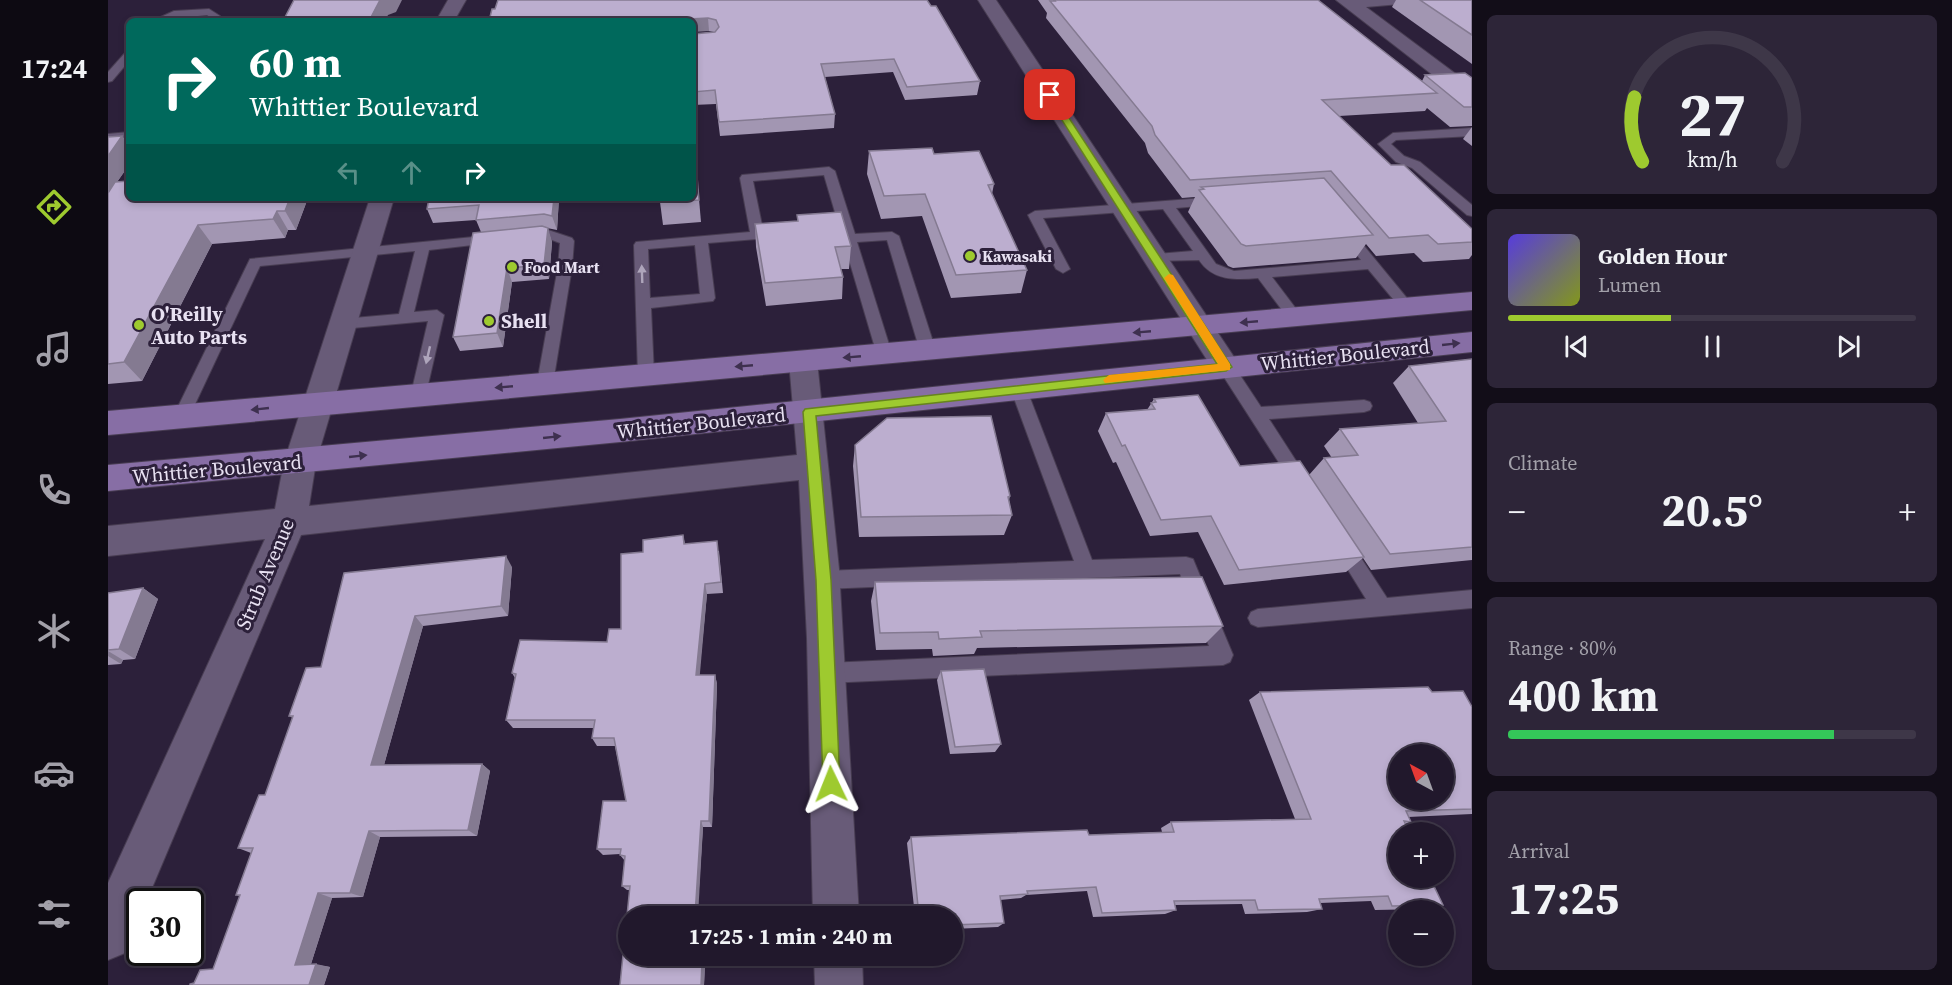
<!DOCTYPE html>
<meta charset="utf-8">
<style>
body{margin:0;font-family:"Source Serif 4",serif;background:#2d2538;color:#f1f3f6;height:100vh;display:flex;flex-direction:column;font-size:22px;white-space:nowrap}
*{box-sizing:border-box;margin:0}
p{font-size:20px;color:#a2a0a9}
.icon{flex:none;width:33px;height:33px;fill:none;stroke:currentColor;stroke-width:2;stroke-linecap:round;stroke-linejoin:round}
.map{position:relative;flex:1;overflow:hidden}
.panel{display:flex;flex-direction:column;gap:15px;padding:15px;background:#120d18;width:480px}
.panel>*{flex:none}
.guide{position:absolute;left:18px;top:18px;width:570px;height:183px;border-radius:9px;box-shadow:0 3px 9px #0003,0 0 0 2px #3e3748;background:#00695c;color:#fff;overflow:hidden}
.needle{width:39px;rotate:319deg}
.controls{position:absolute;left:1280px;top:744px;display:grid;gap:12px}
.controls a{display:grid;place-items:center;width:66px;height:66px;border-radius:50%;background:#21182c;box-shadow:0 3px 9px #0003,0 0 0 2px #3e3748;font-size:30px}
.speed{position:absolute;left:18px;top:888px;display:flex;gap:12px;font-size:30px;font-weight:700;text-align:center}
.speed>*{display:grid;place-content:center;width:78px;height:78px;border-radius:50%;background:#21182c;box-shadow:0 3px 9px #0003,0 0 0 2px #3e3748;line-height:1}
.speed .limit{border:3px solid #111;border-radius:9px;background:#fff;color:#111}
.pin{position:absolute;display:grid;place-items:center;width:51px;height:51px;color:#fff;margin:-26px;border-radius:12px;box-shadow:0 3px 9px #0006}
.me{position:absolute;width:66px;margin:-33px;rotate:358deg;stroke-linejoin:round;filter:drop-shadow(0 0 4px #0008)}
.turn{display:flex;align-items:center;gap:21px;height:126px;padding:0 24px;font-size:27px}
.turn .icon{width:78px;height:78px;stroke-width:2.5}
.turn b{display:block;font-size:42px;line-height:51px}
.lanes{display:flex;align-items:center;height:57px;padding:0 24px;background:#0003;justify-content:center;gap:30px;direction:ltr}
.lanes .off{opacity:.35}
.big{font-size:45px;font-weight:700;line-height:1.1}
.panel .widget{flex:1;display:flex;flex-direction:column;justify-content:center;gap:9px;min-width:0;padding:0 21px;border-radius:9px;background:#2d2538}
.panel .dial{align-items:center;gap:0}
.dial svg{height:156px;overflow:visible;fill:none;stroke:#3e3748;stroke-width:7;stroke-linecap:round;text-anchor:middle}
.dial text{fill:#f1f3f6;stroke:none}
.song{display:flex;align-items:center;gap:18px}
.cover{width:72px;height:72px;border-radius:9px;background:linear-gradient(135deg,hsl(250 70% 55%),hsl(70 70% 35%))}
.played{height:6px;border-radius:3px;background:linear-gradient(90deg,#9eca2f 40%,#3e3748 40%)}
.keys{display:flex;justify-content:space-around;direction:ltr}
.heat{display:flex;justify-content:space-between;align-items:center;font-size:33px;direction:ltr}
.charge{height:9px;border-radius:4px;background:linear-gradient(90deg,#34c759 80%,#3e3748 0)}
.trip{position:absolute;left:510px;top:906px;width:345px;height:60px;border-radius:30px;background:#21182c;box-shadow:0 3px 9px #0003,0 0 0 2px #3e3748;font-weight:700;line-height:60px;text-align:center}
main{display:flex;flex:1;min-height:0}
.menu{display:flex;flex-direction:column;width:108px;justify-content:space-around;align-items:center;background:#0d0a12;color:#a2a0a9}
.menu .icon{width:42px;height:42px}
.menu .selected{color:#9eca2f}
.menu b{font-size:27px;color:#f1f3f6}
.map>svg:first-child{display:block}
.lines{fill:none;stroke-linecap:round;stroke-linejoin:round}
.service-casing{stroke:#483d52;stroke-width:2}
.minor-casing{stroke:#483d52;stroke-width:2}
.primary-casing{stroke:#483d52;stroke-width:2}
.service{fill:#685b78;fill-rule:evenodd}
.minor{fill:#685b78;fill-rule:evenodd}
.primary{fill:#876ea5;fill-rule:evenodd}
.wall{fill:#a296b2}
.shaded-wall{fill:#847a91}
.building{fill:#bcaecf;stroke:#847a91;stroke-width:1.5;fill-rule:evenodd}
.oneway{fill:#aea5bb}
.oneway2{fill:#3e304f}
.route{fill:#9eca2f;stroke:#67831f;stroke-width:1.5}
.slow{fill:#f59e0b}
.poi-dot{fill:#9eca2f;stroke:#2c203a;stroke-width:2}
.labels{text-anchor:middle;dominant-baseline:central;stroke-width:6;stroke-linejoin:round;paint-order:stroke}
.far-poi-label{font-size:16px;font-weight:bold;fill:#e8e1f2;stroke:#2c203a;text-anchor:start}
.poi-label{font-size:20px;font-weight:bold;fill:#e8e1f2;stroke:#2c203a;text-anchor:start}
.street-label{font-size:20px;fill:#e8e1f2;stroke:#2c203a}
</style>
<main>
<nav class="menu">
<b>17:24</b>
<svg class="icon selected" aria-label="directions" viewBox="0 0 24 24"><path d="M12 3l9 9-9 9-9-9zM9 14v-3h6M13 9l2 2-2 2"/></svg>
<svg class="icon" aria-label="music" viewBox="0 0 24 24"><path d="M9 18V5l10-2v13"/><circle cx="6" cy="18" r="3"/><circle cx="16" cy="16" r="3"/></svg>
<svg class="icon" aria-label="phone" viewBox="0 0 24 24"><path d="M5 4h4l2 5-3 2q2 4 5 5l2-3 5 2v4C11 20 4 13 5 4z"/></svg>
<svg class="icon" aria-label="climate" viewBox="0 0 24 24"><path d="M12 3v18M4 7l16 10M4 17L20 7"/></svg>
<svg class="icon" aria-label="car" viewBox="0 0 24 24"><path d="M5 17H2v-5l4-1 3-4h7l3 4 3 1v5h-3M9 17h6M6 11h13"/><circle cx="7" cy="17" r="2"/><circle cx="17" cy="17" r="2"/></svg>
<svg class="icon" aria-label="filters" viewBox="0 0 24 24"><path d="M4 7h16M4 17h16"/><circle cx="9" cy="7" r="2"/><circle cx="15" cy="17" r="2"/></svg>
</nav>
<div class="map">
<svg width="1364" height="985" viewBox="0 0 1364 985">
<rect width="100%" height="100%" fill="#2c203a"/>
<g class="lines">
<g class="service-casing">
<g id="service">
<polygon points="101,9 112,16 109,21 99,21 102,17 99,15 44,21 66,11"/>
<polygon points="21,52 21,61 4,81 0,82 0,72 17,53"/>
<polygon points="1364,128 1364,136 1288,140 1283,144 1296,156 1312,162 1364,205 1364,216 1359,215 1304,168 1288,162 1270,144 1285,133"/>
<polygon points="21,132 21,140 0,142 0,134"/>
<path d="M721 167 727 171 747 234 784 232 791 236 828 351 825 355H815L812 351 779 240 749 242 784 354 782 358H770L716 175 645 181 656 235 649 239 600 243 607 298 605 301 543 308 546 375 544 379H532L530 375 526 245 528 242 642 232 632 178 634 175ZM587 245 592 294 542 298 540 249Z"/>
<path d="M1109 197 1115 201 1114 204 1068 208 1108 264 1126 271 1253 260 1231 233 1238 229 1243 230 1307 308 1305 311H1295L1260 269 1164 277 1195 318 1188 323 1183 322 1150 278C1127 280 1105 281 1091 260L1044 261 1042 258 1049 254 1085 251 1055 209 935 218 962 269 955 273 948 269 920 215 927 211Z"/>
<polygon points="440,230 464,238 466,241 464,267 445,383 443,387 431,387 429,383 450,267 452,243 439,238 420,240 413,236 420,232"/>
<polygon points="386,235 393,239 391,242 321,250 306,312 329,310 336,315 317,398 305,398 303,394 320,321 234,329 226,324 234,319 291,314 307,251 152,266 81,417 79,421 73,423 67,421 65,417 142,259"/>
<polygon points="1118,361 1124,363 1153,407 1256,400 1262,402 1264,406 1262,410 1256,412 1161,419 1201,481 1198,486 1192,488 1186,486 1112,371 1110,367 1112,363"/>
<polygon points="911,384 917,386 919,390 984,560 1078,557 1085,559 1125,655 1122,662 1115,665 719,683 712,680 708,673 712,666 719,663 1101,646 1072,574 716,589 709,586 706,580 709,574 716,571 966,561 903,390 905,386"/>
<polygon points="1233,536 1240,538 1279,598 1364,590 1364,608 1150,627 1143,624 1140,618 1143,612 1150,609 1258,599 1224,544 1226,538"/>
</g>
</g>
<g class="minor-casing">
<g id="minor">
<polygon points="340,0 358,0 346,21 328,21"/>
<polygon points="870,0 888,0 1128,360 1133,367 1128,374 1118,377 1108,374"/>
<polygon points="1228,0 1295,0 1292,4 1258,7 1364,86 1364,102 1357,100"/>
<polygon points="262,198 286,198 208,462 201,506 689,455 681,361 685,354 695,351 705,354 709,361 731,569 751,916 705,916 699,638 691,480 193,535 38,902 32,902 32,917 17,953 0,960 0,883 157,539 0,556 0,526 167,509 176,462"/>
<polygon points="706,956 754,956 755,985 707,985"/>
</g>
</g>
<g class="primary-casing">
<g id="primary">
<polygon points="1364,292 1364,310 0,435 0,411"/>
<polygon points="1364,332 1364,352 512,442 0,491 0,465 512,419"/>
</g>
</g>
<use href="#service" class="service"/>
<use href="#minor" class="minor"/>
<use href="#primary" class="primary"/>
</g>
<g class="wall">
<polygon points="930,0 1210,0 1314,81 1317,75 1364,78 1364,126 1342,127 1319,108 1317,111 1231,116 1283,165 1364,229 1364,255 1361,259 1315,262 1306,253 1268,256 1258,244 1248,258 1125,268 1120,266 1080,212 1087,197 1074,198 1040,153 1037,143 938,18 939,13"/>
<polygon points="1288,0 1364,0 1364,64 1284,7"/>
<polygon points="823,6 872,81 869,95 797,100 785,72 717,77 727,114 726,128 612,136 608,104 585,105 585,34 606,32 601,31 381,21"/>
<polygon points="1364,127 1364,146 1355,139"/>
<polygon points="14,136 21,146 21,165 9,182 200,198 188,230 180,230 177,238 104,244 34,381 0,384 0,137"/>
<polygon points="761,151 826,154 886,184 884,194 919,270 913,293 843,298 814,216 773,219 759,174"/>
<polygon points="588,165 593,222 555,225 552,202"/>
<polygon points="451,198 449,230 439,228 444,242 441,279 404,282 395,347 352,351 345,337 373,232 368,220 325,223 319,209"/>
<polygon points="689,215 743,246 741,269 733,269 735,277 734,299 658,306 648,247 647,224 689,221"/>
<polygon points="1364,359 1364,560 1263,570 1255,558 1238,572 1116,585 1090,532 1042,536 1008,462 1005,463 990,431 998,413 1039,410 1046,399 1132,466 1201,475 1216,458 1224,458 1216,446 1232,429 1310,423 1285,383 1301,366"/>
<polygon points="747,445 902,496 901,500 904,515 896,535 751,537 745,466"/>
<polygon points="575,535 577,544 611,551 615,593 599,594 591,675 607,675 609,684 604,827 595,827 591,888 520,916 588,962 597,964 596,985 512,985 522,890 519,890 514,886 517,861 512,855 512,854 495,855 489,849 518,801 507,746 489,746 484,738 486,728 405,728 398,720 407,678 404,673 499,642 513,629 535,552"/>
<polygon points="404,567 400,616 315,626 276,765 374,764 382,771 369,836 272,837 255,897 224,898 203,964 222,967 216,985 82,985 86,983 105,969 132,896 128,895 143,853 130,848 157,795 185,718 181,716 213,667 236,573"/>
<polygon points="767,582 1115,626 1098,643 869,648 866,654 825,656 824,649 768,650 763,601"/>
<polygon points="35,588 50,599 27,659 15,660 13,664 0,665 0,593"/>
<polygon points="833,671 893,744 887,752 842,754 829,680"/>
<polygon points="1152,692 1324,692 1364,707 1364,814 1300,817 1303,822 1297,824 1335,905 1317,909 1267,910 1263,901 1212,903 1214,909 1199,912 1137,914 1134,904 1067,905 1068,910 1057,914 985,917 979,891 918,895 913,898 892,900 896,923 890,927 844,929 844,916 807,916 799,843 803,837 981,835 1054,832 1053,828 1063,822 1187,819 1141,700"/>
</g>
<g class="shaded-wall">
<polygon points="272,0 294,0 288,12 280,15 277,21 261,21"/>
<polygon points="600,18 601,31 585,32 585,21 582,21 582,19"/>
<polygon points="14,136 21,146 21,165 0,195 0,156"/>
<polygon points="182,198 200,198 188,230 177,211"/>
<polygon points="446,198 451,198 449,230 444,216"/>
<polygon points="169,211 180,230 177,238 165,219"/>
<polygon points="90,225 104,244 34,381 16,362"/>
<polygon points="440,228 444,242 441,279 436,265"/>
<polygon points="399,268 404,282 395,347 389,333"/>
<polygon points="398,556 404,567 400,616 393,606"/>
<polygon points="597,584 599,594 591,684 588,675"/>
<polygon points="35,588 50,599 27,659 11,649"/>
<polygon points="307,616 315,626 274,772 263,765"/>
<polygon points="0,651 15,660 13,664 0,656"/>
<polygon points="607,675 609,684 604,827 601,821"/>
<polygon points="374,764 382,771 369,836 360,830"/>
<polygon points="593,821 595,827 590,916 587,916"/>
<polygon points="261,831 272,837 255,897 242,893"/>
<polygon points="210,893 224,898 202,967 187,965"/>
<polygon points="585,956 588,956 588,964 585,962"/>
<polygon points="594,962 597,964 596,985 593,985"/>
<polygon points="208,964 222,967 216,985 201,985"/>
</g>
<g class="building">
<polygon points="186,0 272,0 261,21 175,21"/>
<polygon points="390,0 819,0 823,6 828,6 872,81 799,87 786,59 713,64 727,114 611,122 607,90 585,92 585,34 607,32 611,27 608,20 600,18 582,19 582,21 381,21 384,9 387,9"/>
<polygon points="946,0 1210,0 1329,93 1214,100 1283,165 1296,165 1364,229 1364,242 1330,244 1320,235 1281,238 1223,171 1082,180 1047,135 1044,126 942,1 947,1"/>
<polygon points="1312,0 1364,0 1364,35"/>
<polygon points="1357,73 1364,78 1364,107 1356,107 1317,75"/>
<polygon points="14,136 0,156 0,137"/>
<polygon points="824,148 826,154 871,151 886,184 880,185 919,270 848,275 817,194 776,196 761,151"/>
<polygon points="585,165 588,165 591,200 552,202 551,198 585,198"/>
<polygon points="1216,178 1265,235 1138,246 1133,244 1091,190 1096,189 1093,187"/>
<polygon points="21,181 21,198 182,198 177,211 169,211 165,219 90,225 16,362 0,364 0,193 7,182"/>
<polygon points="321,198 446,198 444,216 436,214 368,220 371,205 319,209"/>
<polygon points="733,212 743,246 727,247 735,277 657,283 647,224 690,221 689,215"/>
<polygon points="434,226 440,228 436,265 399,268 389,333 345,337 365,233"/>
<polygon points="1364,359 1364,547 1282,554 1216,458 1250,455 1232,429 1338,421 1301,366"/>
<polygon points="1090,395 1132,466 1192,461 1256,557 1131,570 1103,516 1053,520 1017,445 1014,446 998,413 1047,409 1043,403 1048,402 1046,399"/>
<polygon points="883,416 902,496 900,497 904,515 753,517 747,445 779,418"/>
<polygon points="575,535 576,544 609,541 613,582 597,584 588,675 607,675 601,821 593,821 587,916 520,916 520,956 585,956 585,962 594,962 593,985 512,985 522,886 514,886 517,856 512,855 513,849 489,849 495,801 518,801 506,738 484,738 487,720 398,720 408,674 404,673 412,640 499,642 501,629 513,629 513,554 535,552 535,540"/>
<polygon points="398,556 393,606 307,616 263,765 374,764 360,830 261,831 242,893 210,893 187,965 208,964 201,985 82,985 82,984 86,983 92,970 105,969 132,895 128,895 145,848 130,848 151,795 157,795 185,716 181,716 198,668 213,667 236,573"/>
<polygon points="1094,577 1115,626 872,631 874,637 831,639 830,632 772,633 767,582"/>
<polygon points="35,588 11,649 0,650 0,593"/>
<polygon points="876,669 893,744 847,747 833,671"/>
<path d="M1320 687 1324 692 1355 691 1364 707V809L1298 811 1303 822 1296 821 1301 832H1290V878H1322L1335 905 1284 906 1280 896 1211 899 1214 909 1150 910 1147 900 1066 901 1068 910 994 913 988 887 919 891 920 894 892 896 896 923 844 925V916H811L803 837 979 830 981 835 1066 832 1063 822 1203 819 1152 692ZM1290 754H1335V800H1290Z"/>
</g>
<defs><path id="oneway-solid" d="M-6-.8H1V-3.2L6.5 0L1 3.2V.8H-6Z" transform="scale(1.5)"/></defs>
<g class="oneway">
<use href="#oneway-solid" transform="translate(534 274) rotate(-92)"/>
<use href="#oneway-solid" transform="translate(320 355) rotate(103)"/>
</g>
<g class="oneway2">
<use href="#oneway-solid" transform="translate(1141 322) rotate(175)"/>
<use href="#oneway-solid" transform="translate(1034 332) rotate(175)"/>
<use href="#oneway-solid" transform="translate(1343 344) rotate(-6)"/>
<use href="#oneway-solid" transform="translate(744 357) rotate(175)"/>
<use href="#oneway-solid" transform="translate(636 366) rotate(175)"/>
<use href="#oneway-solid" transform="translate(396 387) rotate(175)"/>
<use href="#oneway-solid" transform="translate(152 409) rotate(174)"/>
<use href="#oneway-solid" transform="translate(444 437) rotate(-6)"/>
<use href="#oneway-solid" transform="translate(250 456) rotate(-6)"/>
</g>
<polygon class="route" points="942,92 946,95 1124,367 1118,371 708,416 723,580 732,784 730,790 723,792 717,790 715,784 708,580 695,412 697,409 1109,364 938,95"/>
<polygon class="slow" points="1061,274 1065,275 1122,364 1122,370 997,383 995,380 1001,375 1110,364 1056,278"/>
<g class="poi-dot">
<circle cx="862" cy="256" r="6"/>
<circle cx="404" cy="267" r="6"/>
<circle cx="381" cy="321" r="6"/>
<circle cx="31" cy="325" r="6"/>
</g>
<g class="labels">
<g class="far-poi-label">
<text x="874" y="256">Kawasaki</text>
<text x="416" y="267">Food Mart</text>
</g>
<g class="poi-label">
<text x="43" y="314">O'Reilly<tspan x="43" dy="23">Auto Parts</tspan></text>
<text x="393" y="321">Shell</text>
</g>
<g class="street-label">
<text transform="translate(1237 355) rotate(-6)">Whittier Boulevard</text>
<text transform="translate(593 423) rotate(-6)">Whittier Boulevard</text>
<text transform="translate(109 469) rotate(-5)">Whittier Boulevard</text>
<text transform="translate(157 574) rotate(-67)">Strub Avenue</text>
</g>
</g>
</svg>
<div class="controls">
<a><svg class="needle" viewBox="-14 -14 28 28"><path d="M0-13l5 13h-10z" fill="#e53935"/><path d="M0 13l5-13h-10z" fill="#a2a0a9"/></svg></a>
<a>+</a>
<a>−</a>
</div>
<div class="speed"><div class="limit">30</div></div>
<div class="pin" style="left:942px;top:95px;background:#d93025"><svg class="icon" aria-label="arrive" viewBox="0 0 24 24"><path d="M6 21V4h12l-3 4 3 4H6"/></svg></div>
<svg class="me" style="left:723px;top:784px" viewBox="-20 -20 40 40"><path d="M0-17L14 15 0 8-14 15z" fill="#9eca2f" stroke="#fff" stroke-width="4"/></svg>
<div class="trip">17:25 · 1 min · 240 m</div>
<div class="guide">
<div class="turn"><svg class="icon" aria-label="right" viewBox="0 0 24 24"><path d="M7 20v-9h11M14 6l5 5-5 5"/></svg><div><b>60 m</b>Whittier Boulevard</div></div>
<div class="lanes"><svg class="icon off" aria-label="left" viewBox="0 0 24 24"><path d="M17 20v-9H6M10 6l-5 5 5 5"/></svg><svg class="icon off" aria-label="ahead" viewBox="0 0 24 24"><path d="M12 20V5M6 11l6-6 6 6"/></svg><svg class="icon" aria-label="right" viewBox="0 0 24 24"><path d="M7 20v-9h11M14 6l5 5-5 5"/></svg></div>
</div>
</div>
<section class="panel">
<div class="widget dial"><svg viewBox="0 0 100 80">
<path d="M14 69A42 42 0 1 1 86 69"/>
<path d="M14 69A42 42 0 0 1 10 36" stroke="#9eca2f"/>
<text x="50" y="56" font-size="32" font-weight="700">27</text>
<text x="50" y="72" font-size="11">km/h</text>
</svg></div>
<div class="widget">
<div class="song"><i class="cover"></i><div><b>Golden Hour</b><p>Lumen</p></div></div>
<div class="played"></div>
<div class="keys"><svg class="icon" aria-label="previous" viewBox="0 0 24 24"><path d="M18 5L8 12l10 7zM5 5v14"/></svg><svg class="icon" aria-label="pause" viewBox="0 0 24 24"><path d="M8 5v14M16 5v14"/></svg><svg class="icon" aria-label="next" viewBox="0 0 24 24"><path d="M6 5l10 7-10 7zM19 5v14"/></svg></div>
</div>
<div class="widget"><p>Climate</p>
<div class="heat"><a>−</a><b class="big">20.5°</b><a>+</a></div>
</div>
<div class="widget"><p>Range · 80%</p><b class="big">400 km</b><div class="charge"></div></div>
<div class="widget"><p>Arrival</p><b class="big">17:25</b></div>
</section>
</main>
